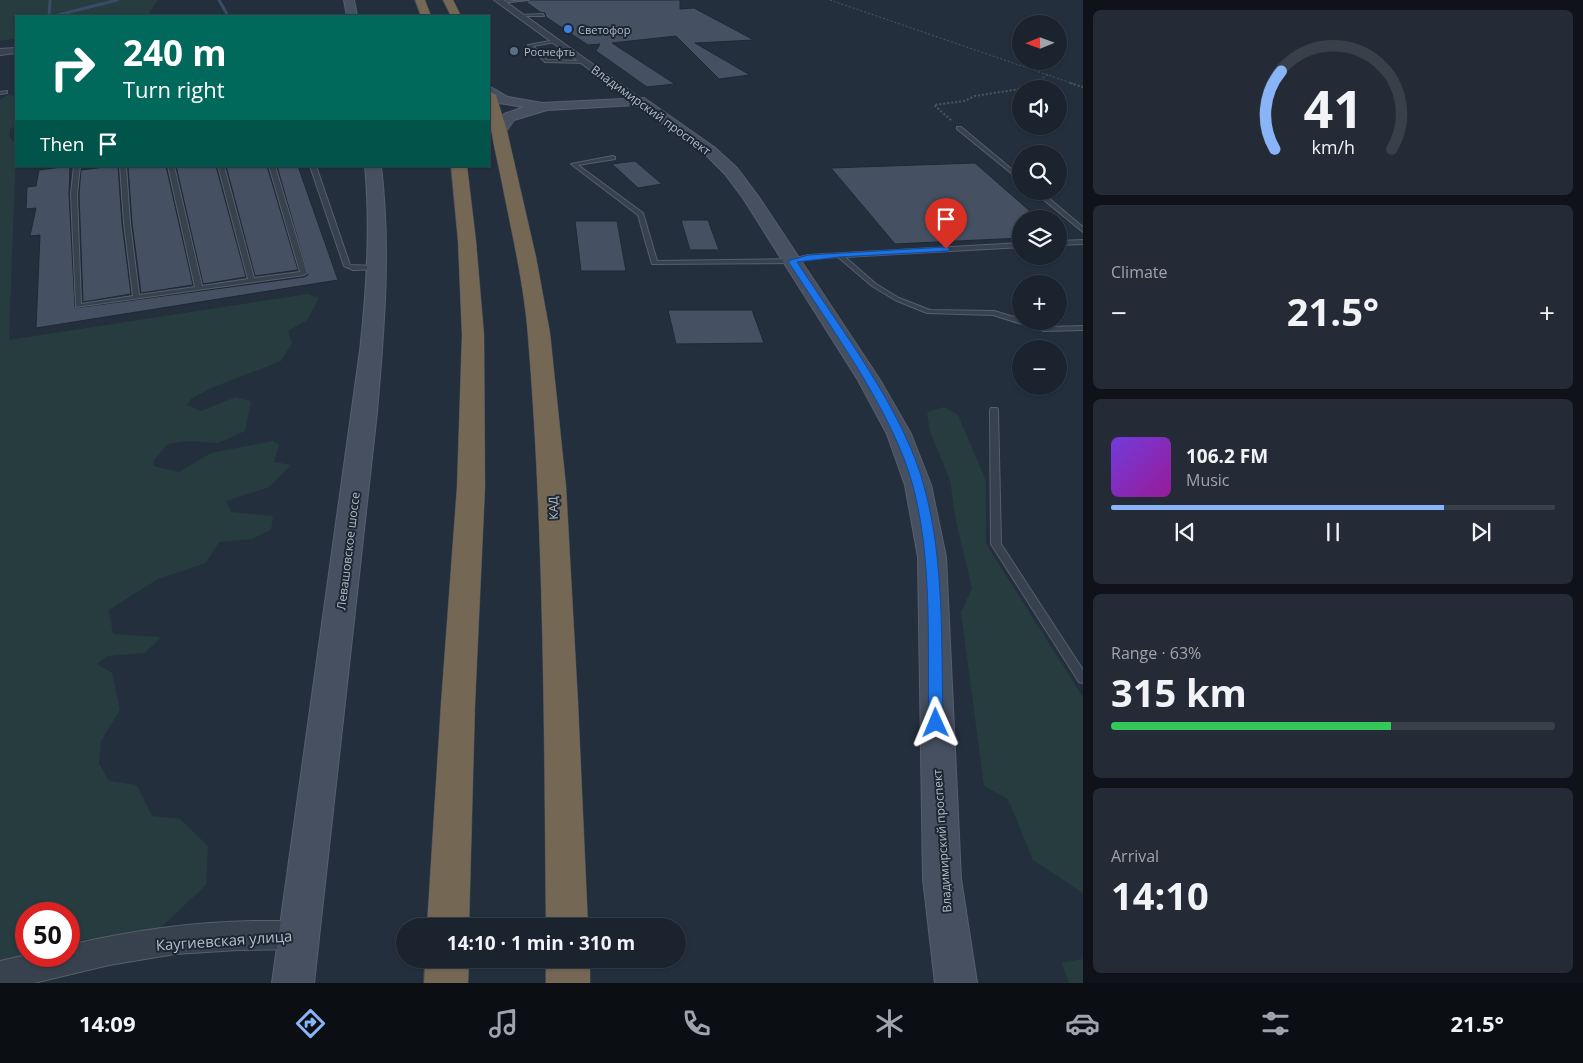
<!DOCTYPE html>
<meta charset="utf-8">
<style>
body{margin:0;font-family:"Open Sans",sans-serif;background:#242b36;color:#f1f3f6;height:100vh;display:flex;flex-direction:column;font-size:19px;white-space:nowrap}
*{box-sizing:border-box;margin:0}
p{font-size:16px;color:#a0a4aa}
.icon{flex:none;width:28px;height:28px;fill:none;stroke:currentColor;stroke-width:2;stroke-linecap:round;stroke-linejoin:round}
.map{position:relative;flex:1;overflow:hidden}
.drawer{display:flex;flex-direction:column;gap:10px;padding:10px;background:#0f1319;width:500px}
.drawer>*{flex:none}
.hud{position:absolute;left:15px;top:15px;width:475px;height:152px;border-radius:0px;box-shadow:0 1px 4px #0004,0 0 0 1px #39404a;background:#00695c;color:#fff;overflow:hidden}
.needle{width:32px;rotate:269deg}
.buttons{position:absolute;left:1012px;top:15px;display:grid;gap:10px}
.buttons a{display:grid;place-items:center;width:55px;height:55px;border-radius:50%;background:#1b232e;box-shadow:0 1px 4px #0004,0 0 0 1px #39404a;font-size:25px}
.speed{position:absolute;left:15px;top:902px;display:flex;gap:10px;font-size:25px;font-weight:700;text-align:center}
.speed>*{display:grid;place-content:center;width:65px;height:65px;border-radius:50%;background:#1b232e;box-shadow:0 1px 4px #0004,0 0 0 1px #39404a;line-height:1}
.speed .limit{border:8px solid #d22;background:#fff;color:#111}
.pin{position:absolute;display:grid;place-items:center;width:42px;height:42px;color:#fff;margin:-51px -21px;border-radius:50% 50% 50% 0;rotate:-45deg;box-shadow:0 0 5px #0007}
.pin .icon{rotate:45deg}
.me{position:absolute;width:55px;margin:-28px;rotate:359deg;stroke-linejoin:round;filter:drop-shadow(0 0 4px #0008)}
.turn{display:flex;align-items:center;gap:18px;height:105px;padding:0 25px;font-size:22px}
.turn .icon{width:65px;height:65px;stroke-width:2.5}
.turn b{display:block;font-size:35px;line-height:42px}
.then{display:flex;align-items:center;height:48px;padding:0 25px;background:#0003;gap:10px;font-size:19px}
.big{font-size:38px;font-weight:700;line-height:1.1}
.drawer .card{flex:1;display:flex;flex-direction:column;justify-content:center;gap:8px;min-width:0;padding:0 18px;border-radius:8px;background:#242b36}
.drawer .dial{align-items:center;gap:0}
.dial svg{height:130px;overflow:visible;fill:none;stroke:#39404a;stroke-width:7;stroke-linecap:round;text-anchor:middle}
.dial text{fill:#f1f3f6;stroke:none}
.song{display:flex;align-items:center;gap:15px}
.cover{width:60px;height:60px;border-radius:8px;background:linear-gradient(135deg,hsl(260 70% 55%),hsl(300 70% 35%))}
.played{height:5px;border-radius:2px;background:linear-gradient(90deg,#8ab4f8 75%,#39404a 75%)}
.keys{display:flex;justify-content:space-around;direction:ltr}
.heat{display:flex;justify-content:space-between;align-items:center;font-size:28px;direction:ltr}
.charge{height:8px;border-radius:4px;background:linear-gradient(90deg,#34c759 63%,#39404a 0)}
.trip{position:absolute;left:396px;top:918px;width:290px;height:50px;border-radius:25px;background:#1b232e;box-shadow:0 1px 4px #0004,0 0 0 1px #39404a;font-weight:700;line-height:50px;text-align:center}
.tabs{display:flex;height:80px;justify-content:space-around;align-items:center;background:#0b0e12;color:#a0a4aa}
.tabs .icon{width:35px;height:35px}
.tabs .selected{color:#8ab4f8}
.tabs b{font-size:22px;color:#f1f3f6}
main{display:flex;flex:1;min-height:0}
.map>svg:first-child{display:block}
.green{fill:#263c3f}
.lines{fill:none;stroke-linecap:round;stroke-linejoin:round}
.stream{stroke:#394c67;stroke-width:3}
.building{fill:#455162;stroke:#1f2835}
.lane-casing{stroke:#565f6c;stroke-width:2}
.street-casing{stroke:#565f6c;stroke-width:2}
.secondary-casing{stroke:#565f6c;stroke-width:2}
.highway-casing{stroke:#434c59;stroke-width:1}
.path-far1{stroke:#44595c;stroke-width:1;stroke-dasharray:2 2;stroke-linecap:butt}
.path{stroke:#44595c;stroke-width:2;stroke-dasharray:2 2;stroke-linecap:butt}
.lane{fill:#38414e;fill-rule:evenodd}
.street{fill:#38414e;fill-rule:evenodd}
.secondary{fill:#465061;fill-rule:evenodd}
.highway{fill:#746855;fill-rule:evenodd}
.route{fill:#1a73e8;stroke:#114b97}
.shop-dot{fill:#3f7fe0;stroke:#1d2633;stroke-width:2}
.service-dot{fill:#5c6f8a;stroke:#1d2633;stroke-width:2}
.labels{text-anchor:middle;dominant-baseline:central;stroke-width:4;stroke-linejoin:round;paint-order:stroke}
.far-poi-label{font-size:11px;fill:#b4bcc9;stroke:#1d2633;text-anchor:start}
.street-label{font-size:12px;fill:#b4bcc9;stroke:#1d2633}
.near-street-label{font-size:15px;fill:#b4bcc9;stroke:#1d2633}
</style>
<main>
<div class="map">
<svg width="1083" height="983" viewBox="0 0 1083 983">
<rect width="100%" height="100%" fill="#242f3e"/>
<g class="green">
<polygon points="0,0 158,0 148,15 16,16 16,38 0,41"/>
<polygon points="11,95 16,98 16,125 10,129 9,136 16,145 9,340 308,294 319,298 307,320 288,331 292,343 281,361 211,388 191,399 187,405 201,411 236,397 251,401 245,431 218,443 189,441 168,444 154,460 153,466 179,472 211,453 273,441 279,445 274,462 291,465 269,487 226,501 231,512 273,516 271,530 252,539 219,542 206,563 158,579 109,610 113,634 161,637 145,653 107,656 97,664 112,673 120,710 101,741 99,763 109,781 137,785 152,816 180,819 208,846 206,885 156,932 69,941 69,914 26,914 26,954 0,965 0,100 6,96"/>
<polygon points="944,407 958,415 986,481 986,544 1083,697 1083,893 1033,860 1008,799 984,786 961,612 972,588 956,521 950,480 930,432 927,412"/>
<polygon points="1083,959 1083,983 1069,983 1062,963"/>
</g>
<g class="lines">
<g class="stream">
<polyline points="219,0 228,16"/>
<polyline points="49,16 50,0"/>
<polyline points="54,16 117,0"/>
</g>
</g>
<g class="building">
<polygon points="531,0 680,0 680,9 694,8 754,40 695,43 750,75 719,79 676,36 612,43 675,84 647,87 596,51 600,44 588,45 546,17 545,13 540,12 526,2"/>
<polygon points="635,161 662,184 638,188 612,164"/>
<polygon points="975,163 1039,219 1021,219 1021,238 895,244 831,168"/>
<polygon points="70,166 69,194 75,308 304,277 308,275 277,166 298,166 338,280 36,328 40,235 30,236 36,208 26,209 27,187 36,186 39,170"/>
<polygon points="113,166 118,166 122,223 131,294 83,302 79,194 81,170"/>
<polygon points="128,166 166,166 193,285 141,293 132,223"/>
<polygon points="176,166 216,166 246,277 203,284"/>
<polygon points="226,166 267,166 298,270 255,276"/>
<polygon points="681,220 708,220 719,250 690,250"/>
<polygon points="575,221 617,221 626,271 581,271"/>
<polygon points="668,310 752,310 764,343 676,344"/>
</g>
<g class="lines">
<g class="lane-casing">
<g id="lane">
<polygon points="529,0 501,3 499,2"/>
<polygon points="543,14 544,16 518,16 520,15"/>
<polygon points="556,40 555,42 533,46 547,60 586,61 587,63 545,62 528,45"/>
<polygon points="7,91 7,93 0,94 0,92"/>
<polygon points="957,127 961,127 1021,177 1021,181 957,129"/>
<polygon points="613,156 615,157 615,159 578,165 643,213 657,261 792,259 808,255 1021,243 1021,247 845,257 876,284 899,298 930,310 994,311 1021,319 1021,321 1027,321 1045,327 1083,326 1083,330 1044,331 993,315 927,313 895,300 872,286 838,257 808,259 792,263 652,264 638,215 571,164"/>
<polygon points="74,166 80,166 77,194 81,304 133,296 124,223 120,166 126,166 130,223 139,295 195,287 168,166 174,166 202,286 248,279 218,166 224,166 254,278 300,272 269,166 275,166 307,273 304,275 76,307 71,194"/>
<polygon points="310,166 316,166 350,265 377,266 379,267 379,269 353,270 344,266"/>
<polygon points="1033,191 1040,191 1083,227 1083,232"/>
<polygon points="1083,240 1083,244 1059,245 1059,241"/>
<polygon points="991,408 997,408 998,410 1001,544 1083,670 1083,683 1079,682 991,544 990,410"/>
</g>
</g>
<g class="street-casing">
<g id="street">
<polygon points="494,0 503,0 644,101 639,104 636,103"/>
<polygon points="0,49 16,48 16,53 0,55"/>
<path d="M253 921H301L311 925 316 935 311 945 301 949 238 950 175 954 109 965 34 983H0V961L26 955 69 956V945C130 931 191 922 253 921Z"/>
</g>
</g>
<g class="secondary-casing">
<g id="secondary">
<polygon points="344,0 354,0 357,16 347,16"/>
<polygon points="489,86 508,97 542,103 644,98 714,147 737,168 758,196 880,380 911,434 931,485 946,557 961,879 977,983 935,983 923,879 918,557 905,485 887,434 858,380 743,198 725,174 704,153 636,105 547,110 514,120 504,134 494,134 492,131 504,114 524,107 499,103 489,96"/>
<path d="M365 166H381C391 249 384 330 377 412L314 983H272L360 351C367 289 371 228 365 166Z"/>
</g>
</g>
<g class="highway-casing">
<g id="highway">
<polygon points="415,0 425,0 431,16 421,16"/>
<polygon points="443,0 453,0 461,16 451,16"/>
<path d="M489 91 496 95 507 131 536 257 550 333 566 486 578 703 588 926H546C544 729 544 532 528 336 524 283 511 230 501 178 495 149 487 120 489 91Z"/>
<polygon points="451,166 467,166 476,241 484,335 485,487 475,704 469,926 427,926 441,704 457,487 462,335 458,241"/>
<polygon points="425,959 469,959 468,983 424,983"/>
<rect x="546" y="959" width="44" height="24"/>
</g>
</g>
<g class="path-far1">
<polyline points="830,0 1074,84"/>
<polyline points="1033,84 1048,75"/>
</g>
<g class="path">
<polyline points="1070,83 1083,87"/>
<polyline points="951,120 934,105 964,101 975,96 1026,88 1035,83"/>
</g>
<use href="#lane" class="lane"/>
<use href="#street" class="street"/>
<use href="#secondary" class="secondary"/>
<use href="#highway" class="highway"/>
</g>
<path class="route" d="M946 247H949V251L839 257 797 262C840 328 904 411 924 486 945 562 941 645 943 723L941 727 936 729 931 727 929 723C927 645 933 562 913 486 893 411 830 327 788 261L808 255Z"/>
<circle class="shop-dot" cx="568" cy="29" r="5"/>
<circle class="service-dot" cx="514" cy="51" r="5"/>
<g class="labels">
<g class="far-poi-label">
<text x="578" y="29">Светофор</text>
<text x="524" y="51">Роснефть</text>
</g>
<g class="street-label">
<text transform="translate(651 110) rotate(36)">Владимирский проспект</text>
<text transform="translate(553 508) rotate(-92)">КАД</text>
<text transform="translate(348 551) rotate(-83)">Левашовское шоссе</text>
<text transform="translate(942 841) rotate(-94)">Владимирский проспект</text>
</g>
<g class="near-street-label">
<text transform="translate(224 940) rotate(-4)">Каугиевская улица</text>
</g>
</g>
</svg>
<div class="buttons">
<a><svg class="needle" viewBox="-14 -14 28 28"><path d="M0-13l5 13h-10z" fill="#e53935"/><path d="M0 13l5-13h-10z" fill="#a0a4aa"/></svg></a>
<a><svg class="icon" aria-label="sound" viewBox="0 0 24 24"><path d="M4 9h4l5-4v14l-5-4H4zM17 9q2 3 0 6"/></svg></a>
<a><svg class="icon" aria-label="search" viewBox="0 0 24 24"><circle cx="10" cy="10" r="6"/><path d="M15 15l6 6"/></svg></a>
<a><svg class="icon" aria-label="layers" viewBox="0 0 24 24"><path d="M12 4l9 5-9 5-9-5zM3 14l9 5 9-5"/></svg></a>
<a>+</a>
<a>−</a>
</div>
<div class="speed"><div class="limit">50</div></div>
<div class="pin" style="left:946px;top:249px;background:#d93025"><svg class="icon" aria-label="arrive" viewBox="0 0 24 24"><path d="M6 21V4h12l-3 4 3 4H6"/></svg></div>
<svg class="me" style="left:936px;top:723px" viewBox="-20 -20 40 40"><path d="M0-17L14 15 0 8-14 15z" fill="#1a73e8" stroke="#fff" stroke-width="4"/></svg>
<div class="trip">14:10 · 1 min · 310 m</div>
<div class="hud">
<div class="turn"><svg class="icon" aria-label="right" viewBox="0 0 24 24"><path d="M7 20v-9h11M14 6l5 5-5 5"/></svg><div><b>240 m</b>Turn right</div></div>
<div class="then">Then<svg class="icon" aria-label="arrive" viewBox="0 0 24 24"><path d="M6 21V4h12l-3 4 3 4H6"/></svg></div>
</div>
</div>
<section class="drawer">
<div class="card dial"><svg viewBox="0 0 100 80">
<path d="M14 69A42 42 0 1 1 86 69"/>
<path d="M14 69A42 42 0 0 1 18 21" stroke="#8ab4f8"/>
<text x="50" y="56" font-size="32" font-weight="700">41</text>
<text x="50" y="72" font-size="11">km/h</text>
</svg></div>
<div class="card"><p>Climate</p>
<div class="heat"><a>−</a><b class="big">21.5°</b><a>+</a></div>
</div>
<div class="card">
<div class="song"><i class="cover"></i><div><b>106.2 FM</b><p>Music</p></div></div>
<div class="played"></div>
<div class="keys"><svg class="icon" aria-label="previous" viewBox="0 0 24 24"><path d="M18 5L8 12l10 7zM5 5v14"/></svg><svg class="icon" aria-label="pause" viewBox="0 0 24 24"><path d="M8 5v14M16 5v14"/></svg><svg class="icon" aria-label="next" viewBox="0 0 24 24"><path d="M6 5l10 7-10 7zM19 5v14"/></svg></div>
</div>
<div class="card"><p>Range · 63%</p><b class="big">315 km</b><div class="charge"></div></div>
<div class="card"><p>Arrival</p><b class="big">14:10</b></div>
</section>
</main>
<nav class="tabs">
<b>14:09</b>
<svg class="icon selected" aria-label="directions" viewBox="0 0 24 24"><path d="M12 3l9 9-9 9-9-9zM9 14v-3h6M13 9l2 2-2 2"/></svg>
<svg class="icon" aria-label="music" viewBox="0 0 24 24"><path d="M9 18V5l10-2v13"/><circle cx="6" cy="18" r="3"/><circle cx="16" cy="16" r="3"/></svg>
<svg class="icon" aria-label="phone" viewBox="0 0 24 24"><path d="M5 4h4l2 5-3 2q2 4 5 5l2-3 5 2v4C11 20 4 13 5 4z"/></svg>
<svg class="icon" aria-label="climate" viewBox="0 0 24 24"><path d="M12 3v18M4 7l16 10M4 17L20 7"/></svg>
<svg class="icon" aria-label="car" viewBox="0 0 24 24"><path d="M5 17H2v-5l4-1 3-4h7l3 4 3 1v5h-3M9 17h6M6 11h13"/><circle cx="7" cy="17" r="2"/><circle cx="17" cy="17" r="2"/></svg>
<svg class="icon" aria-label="filters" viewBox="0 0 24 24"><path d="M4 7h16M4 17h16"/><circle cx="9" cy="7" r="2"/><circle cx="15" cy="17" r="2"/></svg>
<b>21.5°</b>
</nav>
